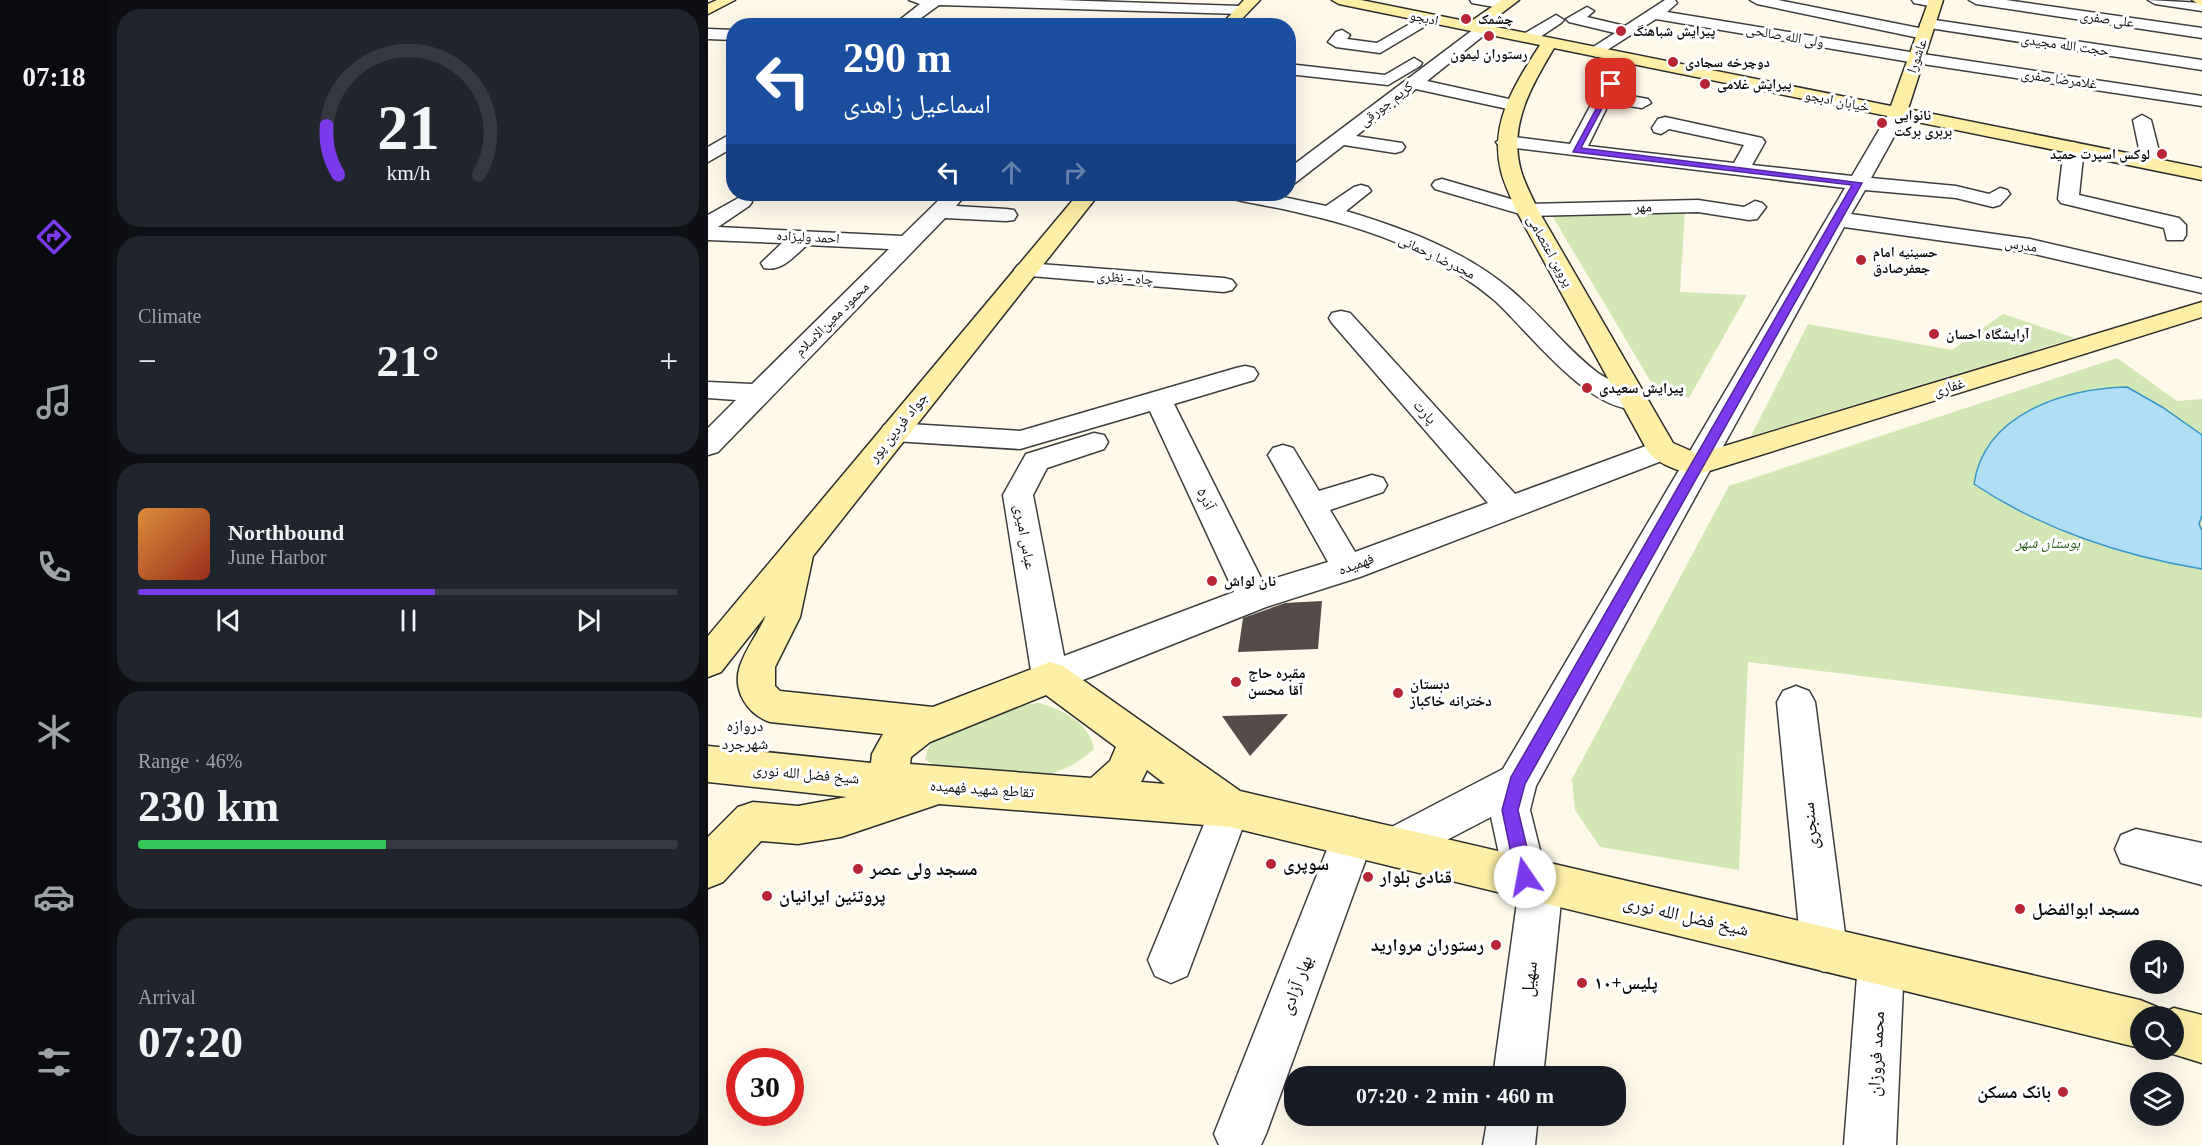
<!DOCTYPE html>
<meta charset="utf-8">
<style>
body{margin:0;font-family:"Times New Roman","Noto Naskh Arabic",serif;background:#20242c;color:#f1f3f6;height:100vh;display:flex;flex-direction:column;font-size:22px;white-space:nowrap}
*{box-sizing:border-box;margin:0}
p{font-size:20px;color:#9ea1a6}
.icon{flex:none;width:33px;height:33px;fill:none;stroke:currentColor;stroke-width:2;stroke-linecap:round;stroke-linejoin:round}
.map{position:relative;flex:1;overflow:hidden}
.sheet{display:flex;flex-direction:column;gap:9px;padding:9px;background:#0d0f14;width:600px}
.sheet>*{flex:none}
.hud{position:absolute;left:18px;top:18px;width:570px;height:183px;border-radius:24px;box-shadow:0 6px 24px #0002;background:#1a4fa0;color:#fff;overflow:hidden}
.buttons{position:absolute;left:1422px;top:940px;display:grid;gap:12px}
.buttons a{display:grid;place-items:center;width:54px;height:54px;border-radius:50%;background:#171b24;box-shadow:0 6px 24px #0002;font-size:30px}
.speed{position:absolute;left:18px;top:1048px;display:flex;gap:12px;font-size:30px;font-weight:700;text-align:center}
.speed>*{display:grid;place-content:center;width:78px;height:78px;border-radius:50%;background:#171b24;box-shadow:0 6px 24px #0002;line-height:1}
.speed .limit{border:9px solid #d22;background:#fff;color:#111}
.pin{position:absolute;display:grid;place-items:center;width:51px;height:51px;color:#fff;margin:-26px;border-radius:12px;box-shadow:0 3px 9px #0006}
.me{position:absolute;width:66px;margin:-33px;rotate:348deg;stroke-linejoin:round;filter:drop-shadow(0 0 4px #0008)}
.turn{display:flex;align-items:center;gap:21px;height:126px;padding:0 18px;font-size:27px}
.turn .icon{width:78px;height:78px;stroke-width:2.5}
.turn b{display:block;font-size:42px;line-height:51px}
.lanes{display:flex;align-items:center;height:57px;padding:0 18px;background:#0003;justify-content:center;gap:30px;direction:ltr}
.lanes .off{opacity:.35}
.big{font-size:45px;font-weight:600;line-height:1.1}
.sheet .card{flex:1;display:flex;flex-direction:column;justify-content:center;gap:9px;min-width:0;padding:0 21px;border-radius:24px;background:#20242c}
.sheet .dial{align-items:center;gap:0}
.dial svg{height:156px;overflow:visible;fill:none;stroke:#363941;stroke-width:7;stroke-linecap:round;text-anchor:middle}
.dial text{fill:#f1f3f6;stroke:none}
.song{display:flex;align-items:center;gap:18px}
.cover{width:72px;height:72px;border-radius:9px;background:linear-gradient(135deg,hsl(30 70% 55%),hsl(10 70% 35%))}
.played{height:6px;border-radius:3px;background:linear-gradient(90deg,#7c3aed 55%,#363941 55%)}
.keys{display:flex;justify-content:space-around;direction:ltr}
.heat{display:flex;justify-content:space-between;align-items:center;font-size:33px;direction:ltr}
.charge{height:9px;border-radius:4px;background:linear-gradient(90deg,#34c759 46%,#363941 0)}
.trip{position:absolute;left:576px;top:1066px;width:342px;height:60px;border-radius:24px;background:#171b24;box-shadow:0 6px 24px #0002;font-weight:600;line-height:60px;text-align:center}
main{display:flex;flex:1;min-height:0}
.menu{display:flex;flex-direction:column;width:108px;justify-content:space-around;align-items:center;background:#090b0e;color:#9ea1a6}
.menu .icon{width:42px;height:42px}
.menu .current{color:#7c3aed}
.menu b{font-size:27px;color:#f1f3f6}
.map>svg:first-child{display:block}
.green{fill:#d2e7b5}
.water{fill:#b0def5;stroke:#3897ca;stroke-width:1.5}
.building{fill:#534c48}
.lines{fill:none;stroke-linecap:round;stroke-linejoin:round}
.street-casing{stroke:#3e3e3e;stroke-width:3}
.secondary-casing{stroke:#2d2d2d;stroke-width:3}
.street{fill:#fff;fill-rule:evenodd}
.secondary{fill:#feefa6;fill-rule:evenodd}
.route{fill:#7c3aed;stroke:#51269a;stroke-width:1.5}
.poi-dot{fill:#b82635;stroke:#fff;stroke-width:2}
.labels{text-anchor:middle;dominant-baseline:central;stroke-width:6;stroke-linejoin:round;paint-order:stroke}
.far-street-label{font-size:14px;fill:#0b0b0b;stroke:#fff}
.far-poi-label{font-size:14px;font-weight:bold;fill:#0b0b0b;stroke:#fff;text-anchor:start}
.street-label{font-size:15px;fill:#0b0b0b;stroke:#fff}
.poi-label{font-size:15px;font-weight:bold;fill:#0b0b0b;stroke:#fff;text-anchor:start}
.park-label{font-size:15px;font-style:italic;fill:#2f611d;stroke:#fff}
.neighbourhood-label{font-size:16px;fill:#0b0b0b;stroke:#fff}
.near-street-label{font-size:18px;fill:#0b0b0b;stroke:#fff}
.near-poi-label{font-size:18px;font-weight:bold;fill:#0b0b0b;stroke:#fff;text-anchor:start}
</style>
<main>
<nav class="menu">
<b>07:18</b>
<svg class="icon current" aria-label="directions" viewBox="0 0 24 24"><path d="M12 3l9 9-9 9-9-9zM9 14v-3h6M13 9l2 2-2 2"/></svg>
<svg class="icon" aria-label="music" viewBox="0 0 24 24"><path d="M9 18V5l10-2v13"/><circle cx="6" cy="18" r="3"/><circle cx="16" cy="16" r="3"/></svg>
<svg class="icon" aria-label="phone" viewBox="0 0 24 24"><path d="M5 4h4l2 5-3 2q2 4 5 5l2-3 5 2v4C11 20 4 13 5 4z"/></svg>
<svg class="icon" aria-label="climate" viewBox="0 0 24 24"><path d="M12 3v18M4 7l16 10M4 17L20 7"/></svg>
<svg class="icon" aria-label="car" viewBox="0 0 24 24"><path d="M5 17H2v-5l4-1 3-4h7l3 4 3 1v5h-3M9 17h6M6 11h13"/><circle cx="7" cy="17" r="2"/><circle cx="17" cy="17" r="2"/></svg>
<svg class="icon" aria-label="filters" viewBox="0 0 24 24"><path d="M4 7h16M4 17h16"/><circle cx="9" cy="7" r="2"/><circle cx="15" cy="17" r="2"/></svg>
</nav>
<section class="sheet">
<div class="card dial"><svg viewBox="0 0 100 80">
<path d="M14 69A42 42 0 1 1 86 69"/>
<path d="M14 69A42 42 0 0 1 8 44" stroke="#7c3aed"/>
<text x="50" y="56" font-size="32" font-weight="700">21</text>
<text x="50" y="72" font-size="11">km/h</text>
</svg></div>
<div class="card"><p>Climate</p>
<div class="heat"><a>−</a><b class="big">21°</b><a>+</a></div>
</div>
<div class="card">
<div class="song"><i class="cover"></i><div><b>Northbound</b><p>June Harbor</p></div></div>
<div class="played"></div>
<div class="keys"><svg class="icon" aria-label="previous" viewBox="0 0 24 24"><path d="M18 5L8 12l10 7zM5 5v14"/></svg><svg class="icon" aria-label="pause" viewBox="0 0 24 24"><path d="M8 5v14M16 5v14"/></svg><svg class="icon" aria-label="next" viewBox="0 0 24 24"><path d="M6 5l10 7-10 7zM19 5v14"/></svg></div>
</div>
<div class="card"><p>Range · 46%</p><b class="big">230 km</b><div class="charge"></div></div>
<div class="card"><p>Arrival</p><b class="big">07:20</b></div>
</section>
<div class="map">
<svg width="1494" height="1145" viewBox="0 0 1494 1145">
<rect width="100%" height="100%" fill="#fff9ea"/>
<g class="green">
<polygon points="977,210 972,292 1039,295 981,398 946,387 842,212"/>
<polygon points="1295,314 1367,338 1043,436 1100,324 1244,350"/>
<polygon points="1409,358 1469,401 1494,399 1494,718 1040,662 1031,870 892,847 867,810 864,779 1021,486"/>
<path d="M331 703C353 709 383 724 386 749 352 780 316 781 273 777 249 774 237 775 217 759 219 754 220 746 224 742 243 721 303 705 331 703Z"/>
</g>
<path class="water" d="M1419 387 1454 407 1494 435V515L1491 524 1494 531V569C1415 556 1333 529 1266 484 1276 414 1357 388 1419 387Z"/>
<g class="building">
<polygon points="614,601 610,649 530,652 535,618 577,603"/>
<polygon points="580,714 542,756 514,716"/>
</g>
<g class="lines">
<g class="street-casing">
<g id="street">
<polygon points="201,0 350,0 532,6 539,10 532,14 231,5 202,26 184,26 212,4"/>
<polygon points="762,0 793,0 804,5 797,9 764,3"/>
<polygon points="957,0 967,0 969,3 959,12 1208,53 1494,96 1494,106 1208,63 948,19 888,57 880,52 882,49 907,33 861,22 858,19 879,7 886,11 879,17 917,26"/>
<polygon points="1042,0 1070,0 1216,29 1224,34 1216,39 1049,4"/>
<polygon points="1204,0 1232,0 1234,3 1227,7 1206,3"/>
<polygon points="1261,0 1298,0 1494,28 1494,38 1268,4"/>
<polygon points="1440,0 1494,3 1494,11 1447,4"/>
<polygon points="719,14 727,19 724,22 672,53 628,47 620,42 628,32 634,30 642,35 639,39 669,43"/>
<polygon points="848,15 856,20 853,23 826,41 814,41 812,38 814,35"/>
<polygon points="1220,19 1494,60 1494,70 1215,27 1212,24 1215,21"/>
<polygon points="775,24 780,26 783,29 780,32 719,81 810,101 813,105 810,109 804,110 708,89 648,136 694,143 697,147 694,151 687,153 636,145 587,183 580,185 580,169 770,26"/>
<polygon points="0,29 26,30 26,40 0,39"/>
<polygon points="916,53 924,58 906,93 940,99 943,103 934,108 901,103 880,146 1026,163 1036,145 961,129 953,134 946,132 944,128 950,119 957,117 1054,138 1057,142 1044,165 1144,176 1181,113 1190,108 1199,113 1163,178 1248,186 1281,194 1292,188 1299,190 1302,194 1292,205 1285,207 1248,198 1157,190 1143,214 1322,239 1494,279 1494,293 1322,253 1136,227 828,786 822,810 835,862 848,867 855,882 835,1077 785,1077 810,895 802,892 796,877 783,817 687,867 672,861 666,847 672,833 795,769 1137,188 791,146 788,142 798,136 862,144 908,58"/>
<polygon points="706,58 714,63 712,66 680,85 580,74 580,64 677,75"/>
<polygon points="1434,115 1443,120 1454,163 1451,167 1437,167 1434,163 1425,120"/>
<polygon points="26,132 26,147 0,162 0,147"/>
<polygon points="1366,142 1376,148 1371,195 1471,218 1478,225 1478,235 1475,240 1459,240 1456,228 1353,203 1350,199 1356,148"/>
<polygon points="734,179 820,204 990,200 1036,207 1047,201 1054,203 1058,207 1049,219 1041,220 990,212 819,216 727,189 724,185 727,181"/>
<path d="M653 185 660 187 663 191 638 211C697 229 756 250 803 290 834 316 858 349 890 373 903 382 934 392 941 402L937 408C886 421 820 330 786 300 732 254 660 228 592 213 569 207 544 204 521 198L518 194H561L618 206 646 187Z"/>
<path d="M237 194H258L248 206 298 209 306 210 309 215 306 220 298 221 237 218 10 452 0 455V428L28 400 0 398V382L44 384 181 249 99 245C86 256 74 272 56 268L53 263 74 243 0 240V215L34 196 41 198 44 202 41 206 10 227 194 236Z"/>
<polygon points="318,263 516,278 524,280 528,285 524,290 516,292 310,275 306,270 310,265"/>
<polygon points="633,311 642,313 807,494 954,440 964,443 969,450 964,457 652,577 558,607 355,688 342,692 329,688 324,677 295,495 318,454 386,433 396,435 400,442 396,449 339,468 325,495 356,656 526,592 442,411 312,449 186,441 176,439 172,432 176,425 186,423 312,431 528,368 537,366 546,368 550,374 546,380 466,404 555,582 620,562 560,455 565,448 575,445 585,448 611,491 664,475 675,478 679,485 675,492 622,510 647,552 780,503 624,323 621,318 624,313"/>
<polygon points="1088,686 1101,691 1107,702 1139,949 1132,965 1116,972 1100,965 1093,949 1069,702 1075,691"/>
<polygon points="522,789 536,795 542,808 479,976 463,983 447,976 440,960 508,795"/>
<polygon points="645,817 660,823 666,837 558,1134 553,1145 511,1145 506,1134 624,837 630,823"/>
<polygon points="1428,829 1494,843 1494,885 1413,863 1407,849 1413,835"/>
<polygon points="1173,940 1189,947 1196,963 1188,1145 1136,1145 1150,963 1157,947"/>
<polygon points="780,1116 830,1116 827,1145 775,1145"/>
</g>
</g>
<g class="secondary-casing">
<g id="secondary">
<polygon points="9,0 27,0 0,14 0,4"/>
<polygon points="536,0 552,0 527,26 512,26"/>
<path d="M624 0H653L762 22 794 0H811L778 25 1183 106 1221 0H1235L1200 109 1494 168V180L846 48C823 87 800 125 813 171 817 184 824 197 830 210L965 443 990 454 1494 302V317L998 472C981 477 949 465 939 450L808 210C803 197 796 184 793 171 781 123 807 84 832 45L631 4Z"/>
<polygon points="1484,0 1494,0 1494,6"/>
<path d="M370 194H391L105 556 92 617 67 667V686L72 691 225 707 342 662 355 666 532 791 1432 1000 1449 1007 1452 1014 1466 1008 1494 1015V1063L1452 1050H1466V1017H1432V1048L522 827 231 804 133 837 90 844 53 841 15 882 0 888V837L30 807 45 802 90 806 139 797 0 782V746L163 763 164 754 175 734 62 722C39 714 24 690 32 666 38 648 51 632 58 615L13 672 0 677V636ZM338 695 408 747 402 761 383 778 202 764 203 757 222 742ZM439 770 457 784 433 782Z"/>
</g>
</g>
<use href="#street" class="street"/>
<use href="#secondary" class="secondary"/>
</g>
<polygon class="route" points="903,81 907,84 873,148 1154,183 817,784 810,810 826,877 823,884 817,886 811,884 808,877 794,810 803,777 1144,185 865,152"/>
<g class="poi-dot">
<circle cx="758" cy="19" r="6"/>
<circle cx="913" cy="31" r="6"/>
<circle cx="781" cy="36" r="6"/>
<circle cx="965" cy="62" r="6"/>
<circle cx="997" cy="84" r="6"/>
<circle cx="1174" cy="123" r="6"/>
<circle cx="1454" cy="154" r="6"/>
<circle cx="1153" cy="260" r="6"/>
<circle cx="1226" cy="334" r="6"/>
<circle cx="879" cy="388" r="6"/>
<circle cx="504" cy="581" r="6"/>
<circle cx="528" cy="682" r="6"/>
<circle cx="690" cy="693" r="6"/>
<circle cx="563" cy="864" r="6"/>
<circle cx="150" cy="869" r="6"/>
<circle cx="660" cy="877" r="6"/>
<circle cx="59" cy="896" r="6"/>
<circle cx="1312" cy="909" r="6"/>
<circle cx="788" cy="945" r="6"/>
<circle cx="874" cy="983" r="6"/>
<circle cx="1355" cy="1092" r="6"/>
</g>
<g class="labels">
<g class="far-street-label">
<text transform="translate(716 18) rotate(12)">ادبجو</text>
<text transform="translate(1399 19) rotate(8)">علی صفری</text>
<text transform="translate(1077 36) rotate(10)">ولی الله صالحی</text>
<text transform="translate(1357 45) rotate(8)">حجت الله مجیدی</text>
<text transform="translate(1209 56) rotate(-71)">عاشورا</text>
<text transform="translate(1351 79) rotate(8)">غلامرضا صفری</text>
<text transform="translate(1129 101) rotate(11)">خیابان ادبجو</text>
<text transform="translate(678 104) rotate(-38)">کریم جورقی</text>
<text transform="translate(935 207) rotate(-1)">مهر</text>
<text transform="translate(100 237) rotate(3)">احمد ولیزاده</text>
<text transform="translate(1313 245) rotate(9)">مدرس</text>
<text transform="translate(842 251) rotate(61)">پروین اعتصامی</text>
<text transform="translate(729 257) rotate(26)">محدرضا رحمانی</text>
<text transform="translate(417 278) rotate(4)">چاه - نظری</text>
<text transform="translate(124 319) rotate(-45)">محمود معین‌الاسلام</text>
</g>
<g class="far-poi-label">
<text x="770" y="19">چشمک</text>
<text x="925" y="31">پیرایش شباهنگ</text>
<text x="781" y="54" text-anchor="middle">رستوران لیمون</text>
<text x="977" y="62">دوچرخه سجادی</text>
<text x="1009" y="84">پیرایش غلامی</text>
<text x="1186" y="115">نانوایی<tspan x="1186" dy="16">بربری برکت</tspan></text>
<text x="1442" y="154" text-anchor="end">لوکس اسپرت حمید</text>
<text x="1165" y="252">حسینیه امام<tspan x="1165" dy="16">جعفرصادق</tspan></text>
<text x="1238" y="334">آرایشگاه احسان</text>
</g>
<g class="street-label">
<text transform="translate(1241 387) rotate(-17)">غفاری</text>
<text transform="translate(717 412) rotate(48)">پارت</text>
<text transform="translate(190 427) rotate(-51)">جواد فردین پور</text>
<text transform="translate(498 499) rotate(64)">آذر۵</text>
<text transform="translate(317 537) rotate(80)">عباس امیری</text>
<text transform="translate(648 564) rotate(-20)">فهمیده</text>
<text transform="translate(98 774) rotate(5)">شیخ فضل الله نوری</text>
<text transform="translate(274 789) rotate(4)">تقاطع شهید فهمیده</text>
</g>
<g class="poi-label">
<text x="891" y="388">پیرایش سعیدی</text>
<text x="516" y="581">نان لواش</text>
<text x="540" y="673">مقبره حاج<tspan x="540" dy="17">آقا محسن</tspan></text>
<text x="702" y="684">دبستان<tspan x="702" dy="17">دخترانه خاکباز</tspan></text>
</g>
<g class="park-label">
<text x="1340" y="543">بوستان شهر</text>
</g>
<g class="neighbourhood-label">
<text x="37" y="725">دروازه<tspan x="37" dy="18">شهرجرد</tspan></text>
</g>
<g class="near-street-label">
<text transform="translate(1102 826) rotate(-96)">سنجری</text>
<text transform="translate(978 916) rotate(13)">شیخ فضل الله نوری</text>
<text transform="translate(821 979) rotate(-83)">سهیل</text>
<text transform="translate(588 985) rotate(-69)">بهار آزادی</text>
<text transform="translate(1168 1054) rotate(-87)">محمد فروزان</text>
</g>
<g class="near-poi-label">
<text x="575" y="864">سوپری</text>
<text x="162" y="869">مسجد ولی عصر</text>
<text x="672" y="877">قنادی بلوار</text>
<text x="71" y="896">پروتئین ایرانیان</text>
<text x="1324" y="909">مسجد ابوالفضل</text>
<text x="776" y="945" text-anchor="end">رستوران مروارید</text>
<text x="886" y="983">پلیس+۱۰</text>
<text x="1343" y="1092" text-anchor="end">بانک مسکن</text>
</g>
</g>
</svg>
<div class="buttons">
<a><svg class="icon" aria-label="sound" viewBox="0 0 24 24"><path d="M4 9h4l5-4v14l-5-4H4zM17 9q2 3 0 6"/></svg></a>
<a><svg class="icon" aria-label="search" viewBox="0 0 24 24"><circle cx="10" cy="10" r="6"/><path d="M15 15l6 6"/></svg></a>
<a><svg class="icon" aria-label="layers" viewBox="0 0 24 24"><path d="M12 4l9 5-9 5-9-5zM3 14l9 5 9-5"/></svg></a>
</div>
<div class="speed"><div class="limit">30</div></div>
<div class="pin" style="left:903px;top:84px;background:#d93025"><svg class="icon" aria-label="arrive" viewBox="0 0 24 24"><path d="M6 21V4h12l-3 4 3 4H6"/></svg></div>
<svg class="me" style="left:817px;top:877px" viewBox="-20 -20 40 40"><circle r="19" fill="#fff"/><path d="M0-13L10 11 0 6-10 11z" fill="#7c3aed"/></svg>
<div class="trip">07:20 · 2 min · 460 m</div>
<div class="hud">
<div class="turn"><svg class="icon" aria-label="left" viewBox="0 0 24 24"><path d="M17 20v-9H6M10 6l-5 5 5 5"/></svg><div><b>290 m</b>اسماعیل زاهدی</div></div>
<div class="lanes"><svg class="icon" aria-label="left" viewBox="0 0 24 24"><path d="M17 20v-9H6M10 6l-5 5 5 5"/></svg><svg class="icon off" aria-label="ahead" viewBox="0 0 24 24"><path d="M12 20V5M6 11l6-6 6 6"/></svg><svg class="icon off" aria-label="right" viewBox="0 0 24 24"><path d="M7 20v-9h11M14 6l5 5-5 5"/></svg></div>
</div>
</div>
</main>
